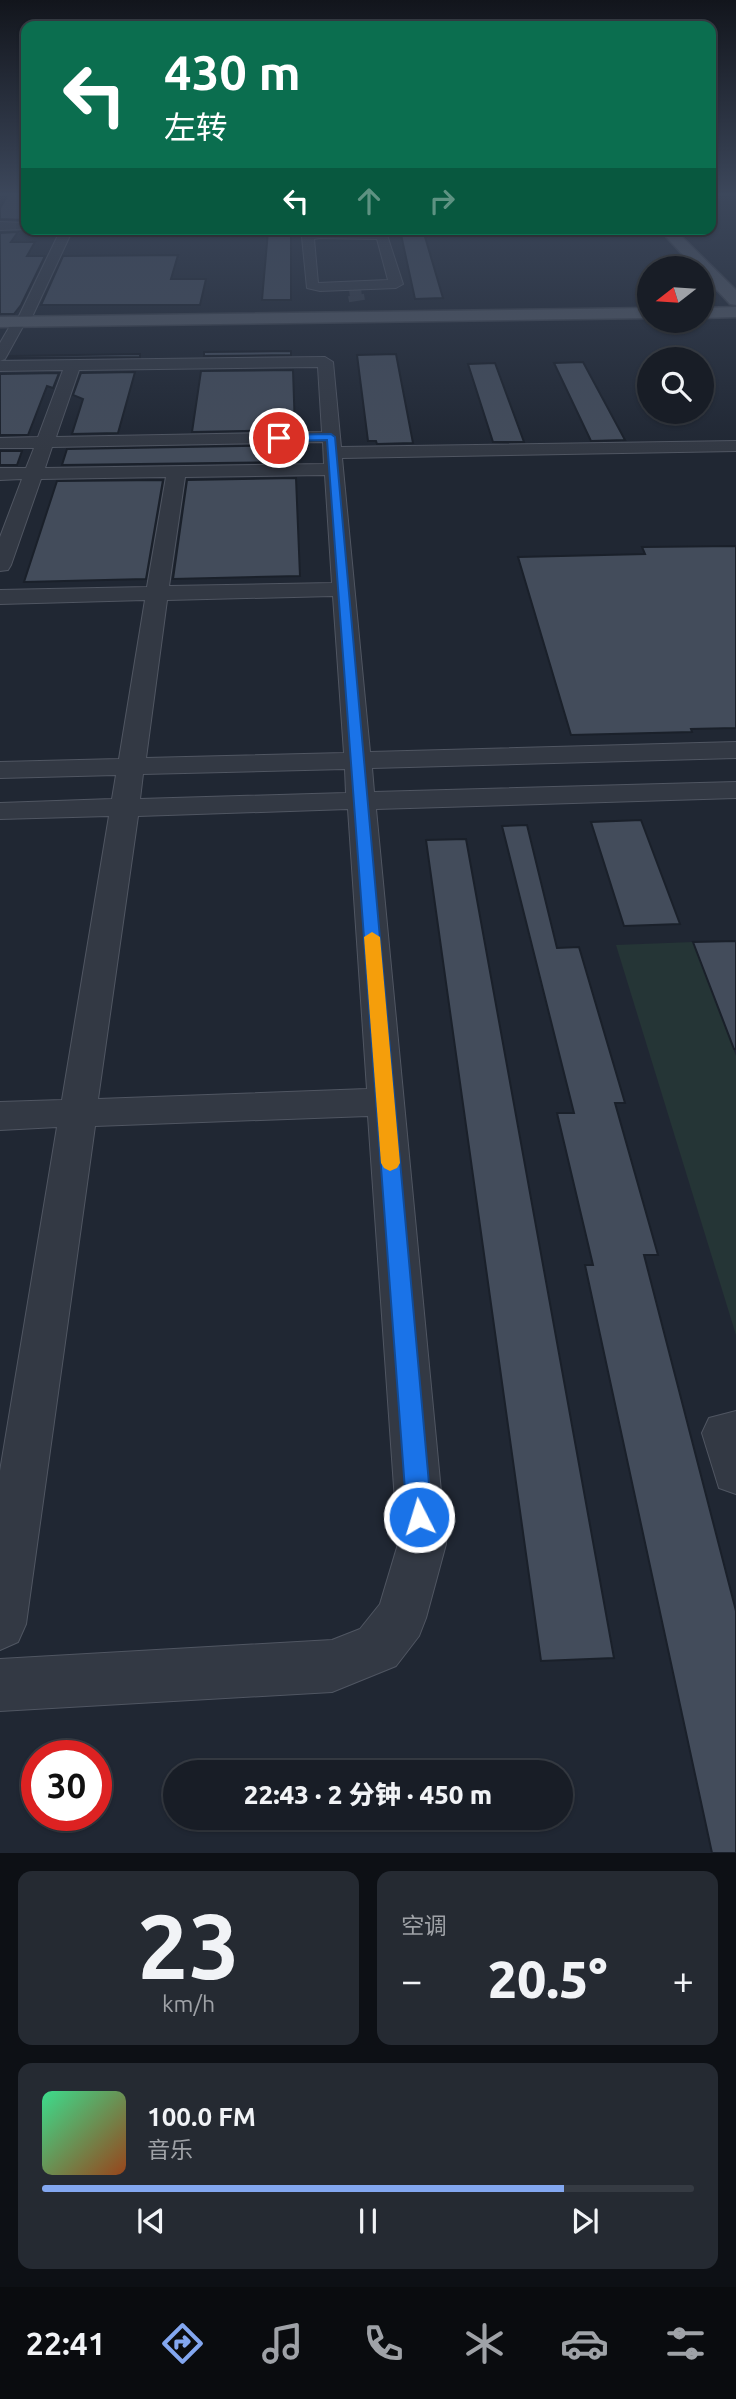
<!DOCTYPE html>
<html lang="zh">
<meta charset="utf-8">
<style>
body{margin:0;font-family:Ubuntu,"Noto Sans SC",sans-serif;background:#252a32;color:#f1f3f6;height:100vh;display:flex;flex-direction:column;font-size:26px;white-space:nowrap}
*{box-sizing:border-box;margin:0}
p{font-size:23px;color:#9fa2a7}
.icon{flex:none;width:38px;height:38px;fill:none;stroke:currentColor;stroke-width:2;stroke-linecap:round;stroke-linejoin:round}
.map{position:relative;height:1853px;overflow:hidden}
.sheet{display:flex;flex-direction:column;gap:18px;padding:18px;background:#0d1015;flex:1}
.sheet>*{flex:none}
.guide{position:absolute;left:21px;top:21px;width:695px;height:214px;border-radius:14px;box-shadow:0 2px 5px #0004,0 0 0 2px #363b43;background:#0b6e4f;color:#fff;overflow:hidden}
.needle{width:46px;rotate:253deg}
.fabs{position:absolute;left:637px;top:256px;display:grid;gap:14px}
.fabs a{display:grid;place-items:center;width:77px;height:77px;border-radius:50%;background:#181d26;box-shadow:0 2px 5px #0004,0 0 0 2px #363b43;font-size:35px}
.speed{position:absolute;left:21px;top:1740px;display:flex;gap:14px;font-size:35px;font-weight:700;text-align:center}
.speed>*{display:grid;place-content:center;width:91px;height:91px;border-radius:50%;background:#181d26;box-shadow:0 2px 5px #0004,0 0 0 2px #363b43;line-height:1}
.speed .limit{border:10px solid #d22;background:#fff;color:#111}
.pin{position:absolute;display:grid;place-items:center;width:60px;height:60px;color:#fff;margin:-30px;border:4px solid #fff;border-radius:50%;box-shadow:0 2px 7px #0007}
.me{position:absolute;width:77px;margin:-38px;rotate:355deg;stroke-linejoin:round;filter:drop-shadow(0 0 5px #0008)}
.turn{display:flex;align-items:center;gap:24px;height:147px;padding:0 28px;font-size:32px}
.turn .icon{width:91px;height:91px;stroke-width:2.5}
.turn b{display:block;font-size:49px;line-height:60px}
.lanes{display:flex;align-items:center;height:66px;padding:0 28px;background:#0003;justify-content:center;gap:35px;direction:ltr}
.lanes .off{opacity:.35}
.big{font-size:52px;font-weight:800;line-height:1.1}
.sheet .card{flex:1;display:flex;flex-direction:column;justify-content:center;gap:10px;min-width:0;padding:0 24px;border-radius:14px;background:#252a32}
.sheet .dial{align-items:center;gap:0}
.dial b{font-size:91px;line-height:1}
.song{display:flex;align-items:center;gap:21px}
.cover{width:84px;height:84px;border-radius:10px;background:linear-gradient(135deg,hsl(150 70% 55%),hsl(20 70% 35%))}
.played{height:7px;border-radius:4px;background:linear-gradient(90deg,#83a7f0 80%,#363b43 80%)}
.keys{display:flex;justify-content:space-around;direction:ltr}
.heat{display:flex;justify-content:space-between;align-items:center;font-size:38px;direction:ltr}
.sheet .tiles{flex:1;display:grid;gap:18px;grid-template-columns:1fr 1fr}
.card:last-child{grid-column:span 2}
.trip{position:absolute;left:163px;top:1760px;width:410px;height:70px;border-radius:35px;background:#181d26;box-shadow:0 2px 5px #0004,0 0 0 2px #363b43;font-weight:800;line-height:70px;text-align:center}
.tabs{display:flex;height:112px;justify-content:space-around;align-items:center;background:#0a0c0f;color:#9fa2a7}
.tabs .icon{width:49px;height:49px}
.tabs .selected{color:#83a7f0}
.tabs b{font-size:32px;color:#f1f3f6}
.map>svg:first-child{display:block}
.green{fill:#253536}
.building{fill:#434c5b;stroke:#1a202a;stroke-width:2}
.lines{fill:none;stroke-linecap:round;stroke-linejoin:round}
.minor-tunnel-far1{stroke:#353c48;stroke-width:12;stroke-dasharray:12 6;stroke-linecap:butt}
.minor-tunnel{stroke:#353c48;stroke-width:16;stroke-dasharray:16 8;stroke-linecap:butt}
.minor-casing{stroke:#505662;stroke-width:2}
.major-casing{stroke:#3c424d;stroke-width:3}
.minor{fill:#333944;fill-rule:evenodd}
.major{fill:#515864;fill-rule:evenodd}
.route{fill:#1a73e8;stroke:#114b97;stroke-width:2}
.slow{fill:#f59e0b}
</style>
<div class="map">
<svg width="736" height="1853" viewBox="0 0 736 1853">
<rect width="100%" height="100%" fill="#202733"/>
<polygon class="green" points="693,942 736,1056 736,1335 616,945"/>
<g class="building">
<polygon points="9,193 26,193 25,220 0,219 0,208"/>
<polygon points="400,230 423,230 443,298 415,299"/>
<polygon points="268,231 291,231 291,300 262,300"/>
<polygon points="18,232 11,242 35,242 27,256 45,256 21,305 14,314 0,314 0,233"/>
<polygon points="178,255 171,279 206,279 200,305 41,305 63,256"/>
<polygon points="291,351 291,355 204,356 204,352"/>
<polygon points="140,354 140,357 8,358 10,356"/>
<polygon points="396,354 413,443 377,444 376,441 368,441 357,355"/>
<polygon points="583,362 625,440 591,441 554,363"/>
<polygon points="495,363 524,442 493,442 468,364"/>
<polygon points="293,370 295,430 192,432 201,371"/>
<polygon points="135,372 118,433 72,434 83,399 73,395 81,373"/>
<polygon points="59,373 53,388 47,386 28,435 0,435 0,374"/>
<polygon points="295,445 296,462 62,465 67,449"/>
<polygon points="0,451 22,451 17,465 0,465"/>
<polygon points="296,478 300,576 173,579 187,480"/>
<polygon points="163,480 146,579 24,582 57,481"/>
<polygon points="736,546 736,728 691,729 692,732 571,735 518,557 645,554 642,547"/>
<polygon points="641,820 680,924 624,926 591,822"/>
<polygon points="527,825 557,948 579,947 625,1103 615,1103 658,1255 644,1255 736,1611 736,1853 712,1853 585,1265 593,1265 557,1113 574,1113 502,826"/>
<polygon points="466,839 506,1060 614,1658 541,1661 426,840"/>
<polygon points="736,941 736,1049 734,1049 693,942"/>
</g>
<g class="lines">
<polyline class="minor-tunnel-far1" points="355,289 356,297"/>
<polyline class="minor-tunnel" points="356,295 357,301"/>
<g class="minor-casing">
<g id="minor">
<polygon points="0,222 26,223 27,229 0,230"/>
<polygon points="61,229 73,229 32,317 26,321 5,359 0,361 0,343 14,319 18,318"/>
<path d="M320 230 386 232 403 284 396 288 320 291 307 288 302 237ZM320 238 377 239 388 280 318 283 314 239Z"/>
<path d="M325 357 333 362 341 447 736 441V451L342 458 370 752 736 742V758L372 768 374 792 736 782V798L376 809 446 1544 426 1618 419 1636 396 1666 332 1692 0 1711V1659L332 1640 360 1629 380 1604 398 1544 368 1116 95 1126 26 1624 18 1642 0 1650V1471L57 1127 0 1130V1102L62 1100 109 816 0 819V803L112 799 116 775 0 778V762L119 759 145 600 0 604V590L147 587 166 477 41 479 11 565 8 570 0 571V537L22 479 0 480V468H26L34 448H0V438L38 437 63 370 0 371V361ZM318 367 322 432 56 437 79 370ZM323 442 324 464 45 468 52 447ZM325 475 332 583 169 586 185 477ZM333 596 344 753 146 758 167 600ZM345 769 346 793 140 799 143 774ZM348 809 367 1089 98 1099 138 816Z"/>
<polygon points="736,1411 736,1494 719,1488 702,1433 709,1418"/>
</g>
</g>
<g class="major-casing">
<g id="major">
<polygon points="659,229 674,229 736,290 736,305 730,304 702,274 702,268 695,268"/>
<polygon points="736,307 736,317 702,318 702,308"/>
<polygon points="649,308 649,318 0,327 0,317"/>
</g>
</g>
<use href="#minor" class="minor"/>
<use href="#major" class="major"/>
</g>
<linearGradient id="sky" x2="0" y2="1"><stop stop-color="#12151c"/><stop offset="0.43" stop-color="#3c475b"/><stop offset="1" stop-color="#3c475b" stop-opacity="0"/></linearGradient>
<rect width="736" height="452" fill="url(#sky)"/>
<polygon class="route" points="331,434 335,437 432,1517 428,1525 419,1528 411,1525 407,1517 327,440 279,441 274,438 279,435"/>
<polygon class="slow" points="372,932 380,937 400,1163 397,1168 390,1171 384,1168 381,1163 364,937"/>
</svg>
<div class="fabs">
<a><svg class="needle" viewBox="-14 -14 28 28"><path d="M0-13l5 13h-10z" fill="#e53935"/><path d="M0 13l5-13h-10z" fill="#9fa2a7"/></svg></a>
<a><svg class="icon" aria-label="search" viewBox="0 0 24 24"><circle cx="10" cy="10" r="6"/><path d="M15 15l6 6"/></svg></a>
</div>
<div class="speed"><div class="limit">30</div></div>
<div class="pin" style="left:279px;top:438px;background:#d93025"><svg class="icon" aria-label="arrive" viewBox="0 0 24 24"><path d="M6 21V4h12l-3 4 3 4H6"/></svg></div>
<svg class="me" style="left:419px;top:1517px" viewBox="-20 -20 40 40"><circle r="17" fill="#1a73e8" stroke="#fff" stroke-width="3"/><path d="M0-11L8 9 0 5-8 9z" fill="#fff"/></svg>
<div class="trip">22:43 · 2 分钟 · 450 m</div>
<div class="guide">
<div class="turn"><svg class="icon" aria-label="left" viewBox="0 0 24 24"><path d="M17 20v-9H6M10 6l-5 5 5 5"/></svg><div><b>430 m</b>左转</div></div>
<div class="lanes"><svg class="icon" aria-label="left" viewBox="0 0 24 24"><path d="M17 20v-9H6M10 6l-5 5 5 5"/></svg><svg class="icon off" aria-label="ahead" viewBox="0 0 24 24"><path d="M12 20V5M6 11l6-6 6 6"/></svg><svg class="icon off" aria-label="right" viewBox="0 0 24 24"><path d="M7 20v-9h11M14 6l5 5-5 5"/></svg></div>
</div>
</div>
<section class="sheet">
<div class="tiles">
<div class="card dial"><b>23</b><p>km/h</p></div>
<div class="card"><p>空调</p>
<div class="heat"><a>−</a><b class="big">20.5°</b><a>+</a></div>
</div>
<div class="card">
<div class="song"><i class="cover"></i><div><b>100.0 FM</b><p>音乐</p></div></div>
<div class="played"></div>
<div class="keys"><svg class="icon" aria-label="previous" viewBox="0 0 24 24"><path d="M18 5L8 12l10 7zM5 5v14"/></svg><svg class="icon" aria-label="pause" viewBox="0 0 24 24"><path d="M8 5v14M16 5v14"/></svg><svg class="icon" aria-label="next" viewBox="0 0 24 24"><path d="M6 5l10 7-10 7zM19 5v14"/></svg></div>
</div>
</div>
</section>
<nav class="tabs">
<b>22:41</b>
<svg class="icon selected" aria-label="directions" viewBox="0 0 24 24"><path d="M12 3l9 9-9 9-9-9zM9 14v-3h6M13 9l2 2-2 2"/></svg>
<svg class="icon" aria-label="music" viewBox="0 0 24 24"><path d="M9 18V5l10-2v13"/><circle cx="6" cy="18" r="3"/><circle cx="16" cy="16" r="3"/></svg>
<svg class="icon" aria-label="phone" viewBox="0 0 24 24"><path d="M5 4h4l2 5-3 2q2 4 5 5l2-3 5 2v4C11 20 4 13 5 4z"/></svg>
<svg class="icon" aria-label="climate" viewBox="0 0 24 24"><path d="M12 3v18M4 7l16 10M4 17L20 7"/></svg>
<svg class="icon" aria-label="car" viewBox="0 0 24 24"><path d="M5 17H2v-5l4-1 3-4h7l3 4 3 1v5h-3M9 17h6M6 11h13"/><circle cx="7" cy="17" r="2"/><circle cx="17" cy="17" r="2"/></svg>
<svg class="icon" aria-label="filters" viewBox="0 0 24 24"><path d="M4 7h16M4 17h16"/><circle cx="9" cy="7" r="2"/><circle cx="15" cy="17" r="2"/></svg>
</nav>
